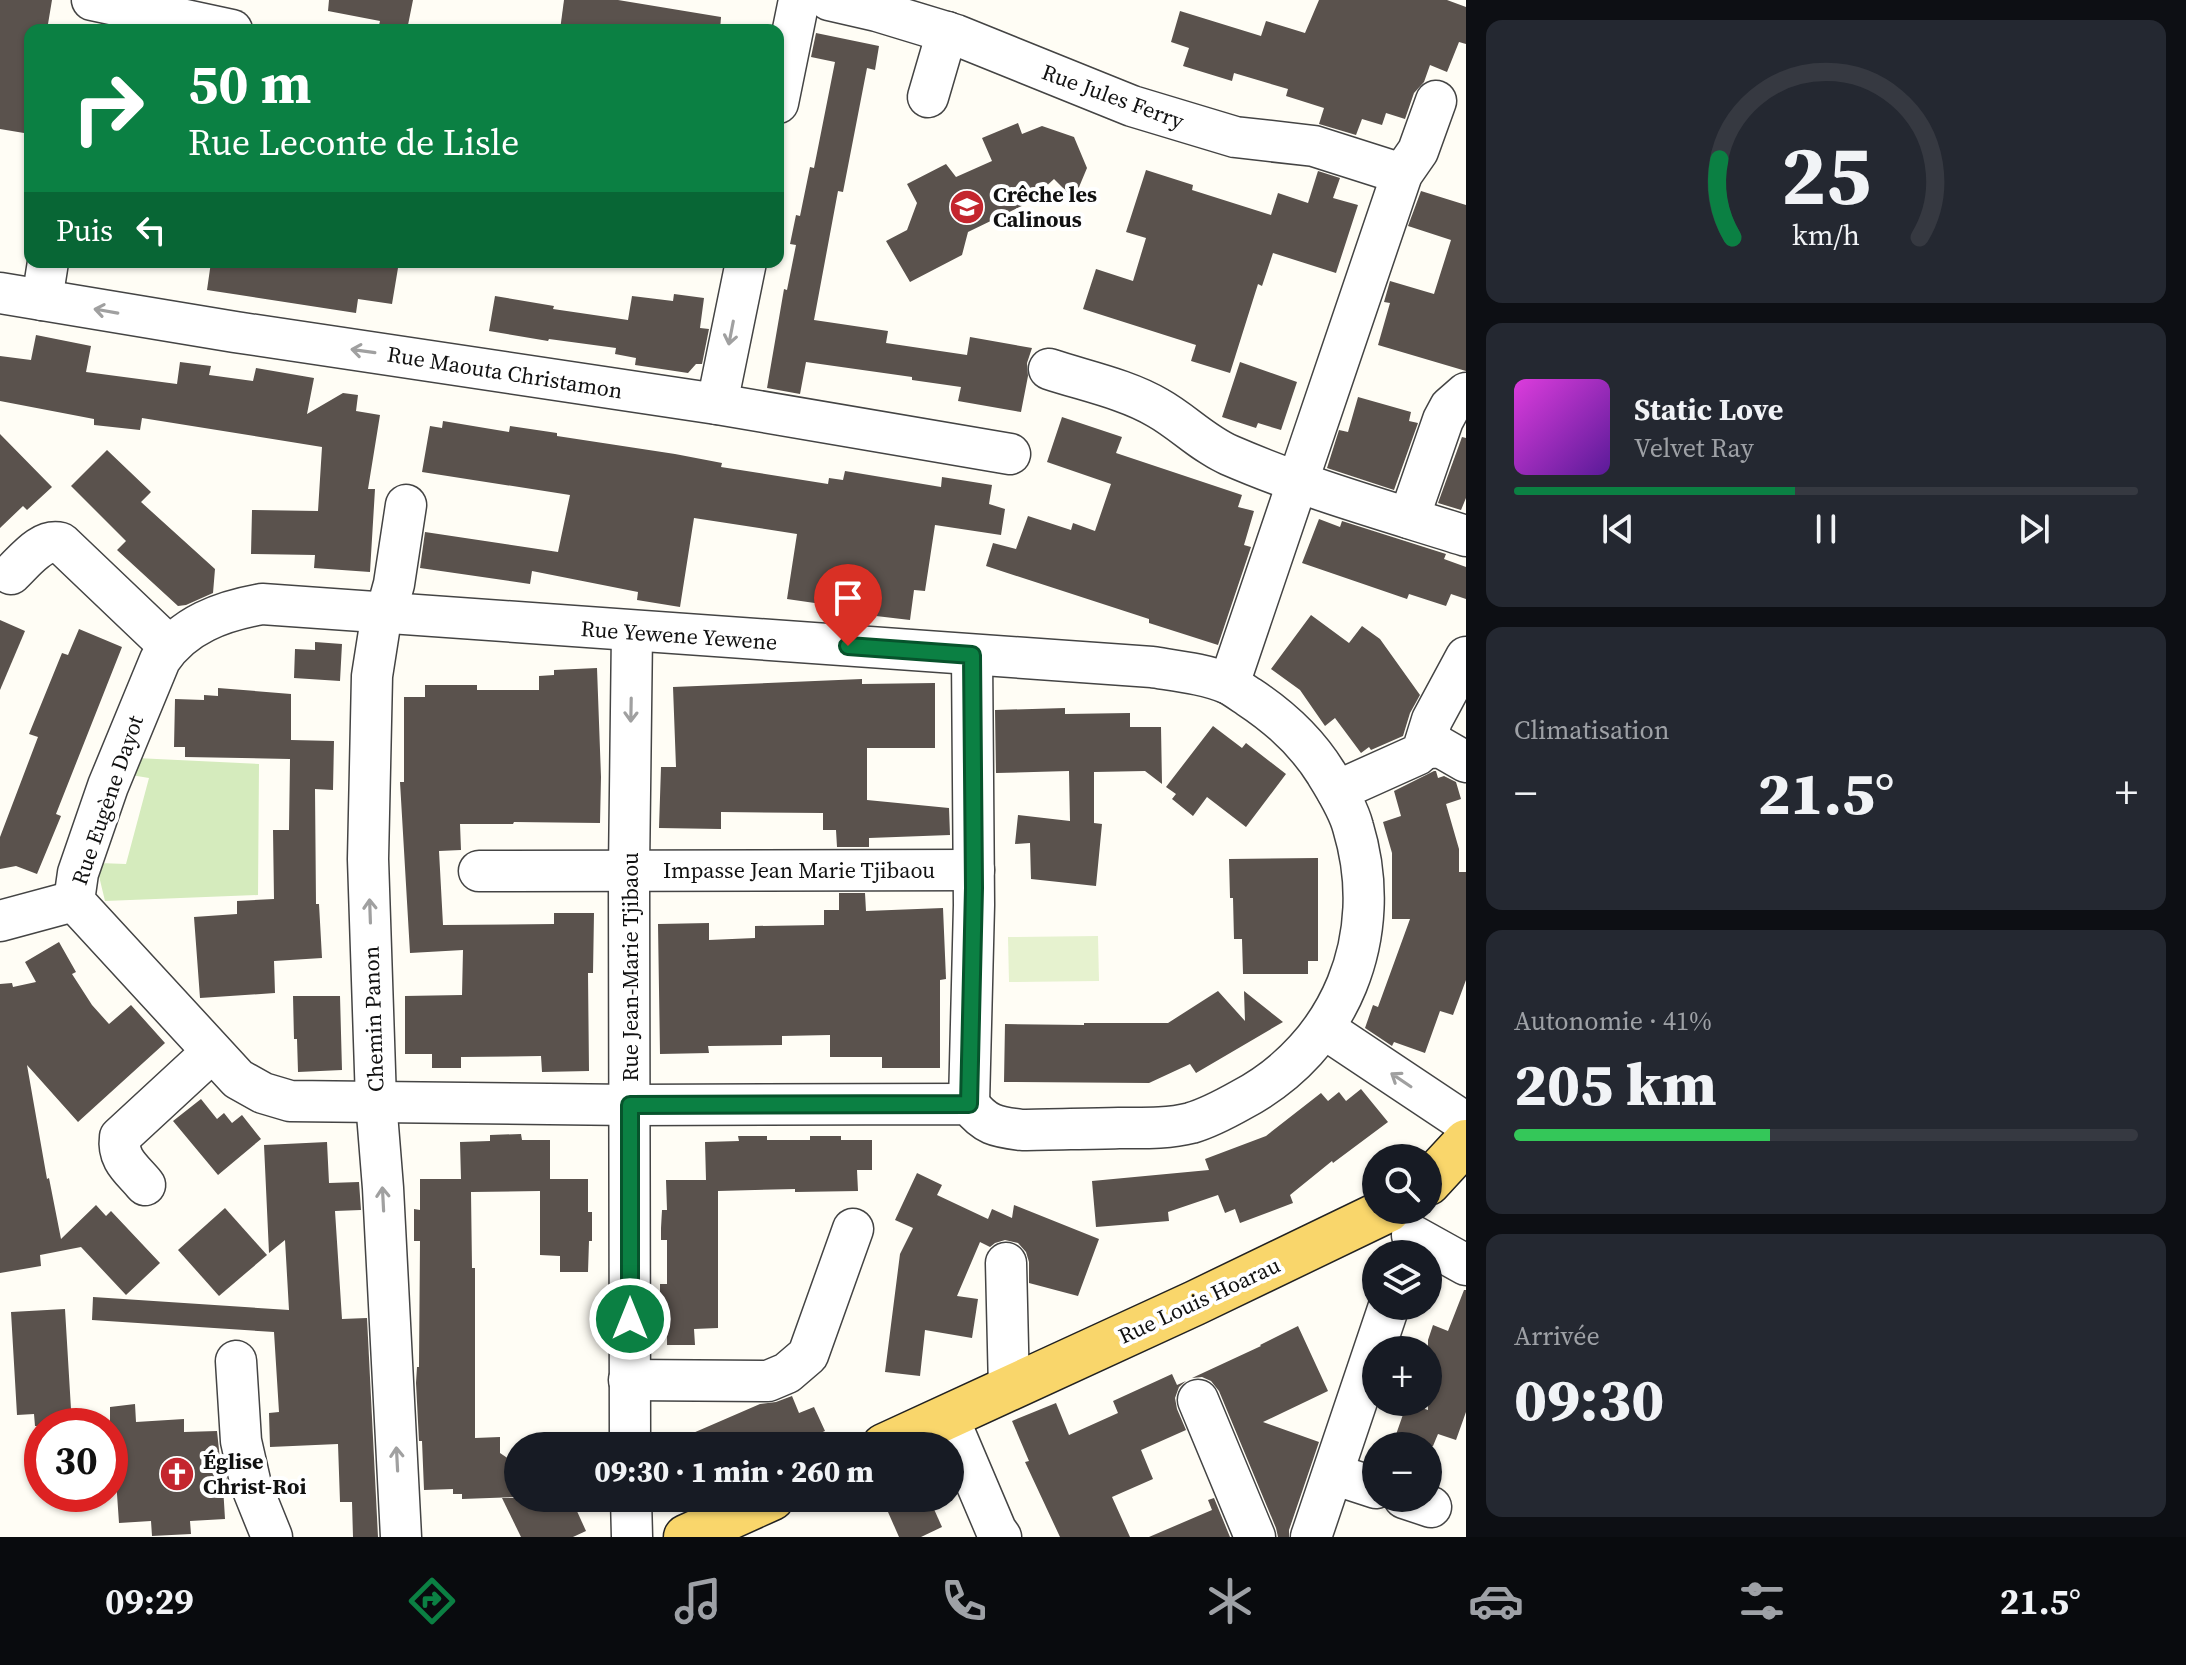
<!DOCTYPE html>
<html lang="fr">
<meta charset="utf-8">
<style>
body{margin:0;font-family:"Source Serif 4",serif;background:#242831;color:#f1f3f6;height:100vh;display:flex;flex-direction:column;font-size:30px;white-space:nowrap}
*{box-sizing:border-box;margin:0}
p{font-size:26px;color:#9ea1a6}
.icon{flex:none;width:44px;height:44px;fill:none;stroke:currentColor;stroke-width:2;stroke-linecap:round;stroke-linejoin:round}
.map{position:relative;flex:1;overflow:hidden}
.drawer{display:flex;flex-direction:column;gap:20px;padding:20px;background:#0d0f14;width:720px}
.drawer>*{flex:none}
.banner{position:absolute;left:24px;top:24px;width:760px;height:244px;border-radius:16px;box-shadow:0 2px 6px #0004;background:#0b8043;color:#fff;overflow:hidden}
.tools{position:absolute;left:1362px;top:1144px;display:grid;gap:16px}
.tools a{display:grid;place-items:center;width:80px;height:80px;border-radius:50%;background:#171b24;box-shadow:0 2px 6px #0004;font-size:40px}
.speed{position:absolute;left:24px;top:1408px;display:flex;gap:16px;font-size:40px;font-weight:700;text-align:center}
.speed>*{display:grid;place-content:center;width:104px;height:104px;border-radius:50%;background:#171b24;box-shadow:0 2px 6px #0004;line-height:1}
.speed .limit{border:12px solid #d22;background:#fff;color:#111}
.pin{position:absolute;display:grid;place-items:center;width:68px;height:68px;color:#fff;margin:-82px -34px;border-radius:50% 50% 50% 0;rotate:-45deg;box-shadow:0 0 8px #0007}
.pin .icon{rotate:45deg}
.me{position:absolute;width:88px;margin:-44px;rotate:0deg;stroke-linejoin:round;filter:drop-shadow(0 0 6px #0008)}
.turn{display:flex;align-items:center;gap:28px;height:168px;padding:0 32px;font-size:36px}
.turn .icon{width:104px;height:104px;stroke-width:2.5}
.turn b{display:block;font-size:56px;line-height:68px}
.then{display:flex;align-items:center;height:76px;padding:0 32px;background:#0003;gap:16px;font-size:30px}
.big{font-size:60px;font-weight:800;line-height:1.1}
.drawer .widget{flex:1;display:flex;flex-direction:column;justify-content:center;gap:12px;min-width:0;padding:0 28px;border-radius:16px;background:#242831}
.drawer .dial{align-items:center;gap:0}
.dial svg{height:208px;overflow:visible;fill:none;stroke:#363941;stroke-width:7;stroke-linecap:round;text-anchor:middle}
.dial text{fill:#f1f3f6;stroke:none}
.song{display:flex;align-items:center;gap:24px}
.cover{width:96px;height:96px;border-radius:12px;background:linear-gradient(135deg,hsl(300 70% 55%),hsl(270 70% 35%))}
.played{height:8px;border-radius:4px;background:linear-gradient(90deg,#0b8043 45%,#363941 45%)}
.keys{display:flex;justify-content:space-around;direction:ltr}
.heat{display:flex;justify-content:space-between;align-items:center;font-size:44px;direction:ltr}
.charge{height:12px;border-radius:6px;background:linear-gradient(90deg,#34c759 41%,#363941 0)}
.trip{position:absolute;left:504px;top:1432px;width:460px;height:80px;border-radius:40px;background:#171b24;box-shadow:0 2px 6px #0004;font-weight:800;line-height:80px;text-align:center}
.menu{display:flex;height:128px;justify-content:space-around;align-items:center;background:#090b0e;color:#9ea1a6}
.menu .icon{width:56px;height:56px}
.menu .active{color:#0b8043}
.menu b{font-size:36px;color:#f1f3f6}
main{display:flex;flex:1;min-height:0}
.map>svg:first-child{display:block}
.green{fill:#d5ebbd}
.pitch{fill:#e6f2cf}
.building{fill:#5a524d}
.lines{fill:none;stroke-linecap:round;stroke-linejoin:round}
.minor-casing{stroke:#444;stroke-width:43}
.major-casing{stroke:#222;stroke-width:47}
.minor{stroke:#fff;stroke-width:40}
.major{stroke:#f9d66b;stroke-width:44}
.oneway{stroke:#a0a0a0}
.route-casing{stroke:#07532c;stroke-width:20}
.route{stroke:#0b8043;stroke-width:14}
.labels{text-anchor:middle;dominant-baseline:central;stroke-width:8;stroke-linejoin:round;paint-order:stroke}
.street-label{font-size:22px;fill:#111;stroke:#fff}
.poi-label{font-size:22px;font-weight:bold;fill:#111;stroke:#fff;text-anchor:start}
</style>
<main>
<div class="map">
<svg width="1466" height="1537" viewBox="0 0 1466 1537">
<rect width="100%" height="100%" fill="#fffdf5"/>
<polygon class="green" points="136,758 259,764 258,895 105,901 99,876 99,863 126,864 149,778 131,775"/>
<polygon class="pitch" points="1098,936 1099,981 1009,982 1008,937"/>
<g class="building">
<polygon points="0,0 52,0 47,30 30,30 30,134 0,129"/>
<polygon points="329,0 413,0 407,30 378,30 380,21 328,11"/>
<polygon points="564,0 618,0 721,17 720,30 560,30"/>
<polygon points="1319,0 1447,0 1466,7 1466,44 1459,42 1447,72 1430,65 1424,82 1414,93 1405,119 1386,113 1382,125 1362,119 1356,135 1319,124 1324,108 1286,96 1288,89 1234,73 1232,81 1183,66 1189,48 1171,42 1180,11 1261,36 1266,21 1305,33"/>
<polygon points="816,33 879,46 875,70 867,68 843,192 838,191 814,320 888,331 886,343 967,355 970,337 1032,348 1027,363 1028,376 1021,412 958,401 961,387 912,380 912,377 806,362 800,394 767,388 784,289 787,290 796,245 790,244 796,215 800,216 810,167 814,168 835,62 811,57"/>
<polygon points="1018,123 1022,134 1042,126 1074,137 1087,168 1074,199 1054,179 1028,203 968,232 962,255 910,282 886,241 907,230 917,203 907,184 946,164 956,177 992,161 982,138"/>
<polygon points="1146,170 1193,185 1192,190 1271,215 1278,193 1308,203 1318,171 1340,178 1333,198 1358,205 1336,273 1273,253 1262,286 1258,284 1230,373 1191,361 1196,345 1083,309 1096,269 1133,281 1146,238 1126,232"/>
<polygon points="1421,191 1466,205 1466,371 1378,345 1390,303 1384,302 1390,281 1434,294 1451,240 1408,226"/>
<polygon points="211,262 331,262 363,267 364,262 399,262 392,304 358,299 356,313 207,290"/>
<polygon points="674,294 704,298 700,328 709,329 702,364 696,364 688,373 635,365 636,358 615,354 616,348 549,339 548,341 489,331 495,296 554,306 553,309 628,320 632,296 673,301"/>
<polygon points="36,335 91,346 86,372 177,384 180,362 211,366 209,375 253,381 256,368 314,378 307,414 343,393 358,395 356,411 380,415 368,489 375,489 370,572 314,568 315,555 251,554 252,510 318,511 322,447 142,418 140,430 94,425 94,419 0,401 0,356 31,360"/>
<polygon points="1240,362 1297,382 1281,430 1258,423 1256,428 1222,417"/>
<polygon points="1358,397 1411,412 1409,421 1418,423 1394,490 1327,468 1339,430 1348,432"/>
<polygon points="1062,417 1122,437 1116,453 1242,495 1238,507 1254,511 1244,545 1251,547 1218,645 1149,623 1149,619 986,566 993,543 1016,549 1028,516 1071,530 1073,523 1095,531 1111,484 1047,462"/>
<polygon points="443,421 509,432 510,426 557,433 557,436 675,454 722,463 721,467 828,484 829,478 843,480 845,471 941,487 942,477 992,485 989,504 1005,509 1001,535 935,525 925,591 914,590 910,620 876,616 877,612 787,599 797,534 694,518 680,607 637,600 638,592 532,571 530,584 420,568 425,532 558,552 570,495 422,472 430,426 442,428"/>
<polygon points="0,434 52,487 27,510 23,506 0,528"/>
<polygon points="1462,437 1466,438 1466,498 1461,510 1438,503"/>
<polygon points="107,450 151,492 141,502 215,569 213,593 186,605 178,606 117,550 126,541 71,486"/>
<polygon points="1319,519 1340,527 1342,521 1446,554 1444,559 1466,567 1466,599 1451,594 1446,606 1409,594 1407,599 1302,563"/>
<polygon points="1311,615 1349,643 1362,626 1380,639 1420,695 1410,713 1403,736 1371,750 1369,747 1361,753 1335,718 1325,726 1300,690 1271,669"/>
<polygon points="0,620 25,631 0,690"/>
<polygon points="79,629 122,647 56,814 61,816 37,874 16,866 0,869 0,837 38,737 29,734 62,653 68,655"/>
<polygon points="315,642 342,644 340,681 294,678 295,649 315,650"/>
<polygon points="597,668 601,777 600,823 514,822 513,824 460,824 461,850 439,851 443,925 554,924 554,913 594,913 593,973 588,973 589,1071 542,1072 541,1056 461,1057 461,1068 432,1068 432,1054 405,1054 405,996 462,995 463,950 410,953 400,782 404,782 404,697 425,697 425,685 477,685 477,690 539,690 539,676 554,675 554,670"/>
<polygon points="862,679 862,684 935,683 935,748 867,748 867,800 949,808 950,835 869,838 869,847 837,847 836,830 823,830 823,813 721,812 721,829 659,828 661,767 676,767 673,687"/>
<polygon points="218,688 291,694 291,740 334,741 333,790 315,789 316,904 319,904 322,958 274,961 275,993 200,998 194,917 237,914 237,901 274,899 273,830 289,830 290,759 185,757 185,747 174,747 175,699 204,700 204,695 218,696"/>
<polygon points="1065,708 1065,714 1130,713 1130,727 1161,727 1162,784 1145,771 1094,772 1094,823 1102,824 1096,886 1031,879 1030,843 1015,844 1018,815 1070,821 1069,771 996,773 995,710"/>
<polygon points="1213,726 1242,748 1246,743 1286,774 1246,827 1207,797 1193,816 1172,799 1176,794 1166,787"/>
<polygon points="1434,771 1436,771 1438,778 1444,776 1456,782 1461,799 1446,804 1459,849 1459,872 1466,872 1466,980 1453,1015 1440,1011 1425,1053 1394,1042 1392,1046 1365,1028 1373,1005 1378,1007 1410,919 1392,919 1392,853 1383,822 1401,816 1394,791"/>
<polygon points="1318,858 1318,961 1308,961 1308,974 1243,974 1242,939 1234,939 1233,898 1230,898 1229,859"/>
<polygon points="839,893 865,893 866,911 943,908 946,979 940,980 940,1068 882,1068 882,1057 830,1057 830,1035 782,1036 782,1045 708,1046 709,1053 660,1054 658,924 709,923 709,940 755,938 755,926 824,925 824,910 839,910"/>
<polygon points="59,942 76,972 72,974 92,1005 109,1024 131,1005 165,1043 78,1122 27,1065 47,1179 49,1178 61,1239 96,1205 106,1216 111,1211 160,1263 126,1295 81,1247 40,1255 41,1266 0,1273 0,984 12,983 13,987 36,982 25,962"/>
<polygon points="1218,991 1245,1021 1244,991 1283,1022 1196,1073 1190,1064 1149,1083 1004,1082 1005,1024 1084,1025 1084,1023 1168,1023"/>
<polygon points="293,996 340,996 342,1070 298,1072 297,1039 294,1039"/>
<polygon points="1361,1089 1388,1122 1333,1163 1332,1161 1290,1195 1293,1203 1240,1223 1235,1209 1225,1213 1218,1195 1168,1212 1169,1221 1096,1227 1092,1181 1209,1170 1205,1159 1266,1136 1321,1093 1328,1101 1339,1092 1346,1101"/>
<polygon points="201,1099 217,1119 224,1113 232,1123 242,1115 261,1139 218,1175 173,1121"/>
<polygon points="521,1134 522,1140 550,1140 550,1179 588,1179 588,1212 592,1212 592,1241 589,1241 588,1272 560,1272 560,1256 540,1255 540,1191 471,1192 472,1268 475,1268 475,1438 500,1437 500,1453 518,1465 518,1497 462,1499 462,1494 453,1494 453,1489 424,1490 422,1441 419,1441 416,1383 417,1367 419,1367 420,1241 414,1241 414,1209 420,1210 420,1179 461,1179 460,1142 490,1141 490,1135"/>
<polygon points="738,1136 767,1136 767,1140 810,1140 810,1136 841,1136 841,1140 872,1140 872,1170 857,1170 858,1191 795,1192 795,1189 718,1191 718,1328 694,1329 695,1345 667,1345 667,1314 660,1314 660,1284 667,1284 667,1240 661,1240 661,1228 662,1210 667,1210 666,1180 706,1180 705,1142 739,1141"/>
<polygon points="327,1142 329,1183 359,1182 361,1210 335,1211 342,1319 367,1318 378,1537 353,1537 352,1502 340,1502 338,1444 270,1447 269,1413 279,1412 274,1332 92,1320 93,1297 289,1310 285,1240 269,1253 264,1145"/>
<polygon points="917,1173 942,1185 937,1195 988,1219 992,1209 1012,1218 1014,1205 1099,1239 1078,1296 1029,1283 1029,1262 1026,1252 1018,1243 1005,1240 995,1243 990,1247 980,1242 957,1296 978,1299 972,1338 925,1330 920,1376 885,1372 900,1254 913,1228 895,1220"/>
<polygon points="225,1208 267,1255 219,1296 178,1250"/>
<polygon points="1464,1290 1466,1290 1466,1412 1456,1440 1438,1434 1433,1446 1392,1446 1407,1403 1428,1410 1428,1340 1433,1325 1448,1331"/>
<polygon points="65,1309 72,1426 35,1426 34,1414 17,1415 11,1312"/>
<polygon points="1298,1326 1328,1391 1263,1422 1319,1442 1289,1530 1289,1537 1278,1537 1276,1528 1219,1391 1211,1381 1202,1377 1192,1378 1261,1346 1260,1345"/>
<polygon points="1172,1374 1177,1385 1186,1381 1179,1387 1175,1398 1177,1409 1186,1430 1141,1450 1153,1479 1112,1497 1130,1537 1060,1537 1025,1462 1029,1461 1012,1421 1056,1403 1069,1435 1118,1413 1113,1401"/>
<polygon points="792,1396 799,1413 814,1407 825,1431 790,1446 663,1446 760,1404 776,1402"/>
<polygon points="135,1404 136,1422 184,1419 184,1432 217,1431 220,1459 222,1459 228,1486 223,1486 225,1519 190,1521 191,1534 152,1536 151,1521 119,1523 113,1436 110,1439 110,1407"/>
<polygon points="502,1498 571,1498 586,1531 573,1537 521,1537"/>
<polygon points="919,1498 929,1498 942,1527 921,1537 899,1537 888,1512"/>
<polygon points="1214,1498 1230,1537 1149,1537 1212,1510 1208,1500"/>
</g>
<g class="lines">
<g class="minor-casing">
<g id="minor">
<polyline points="92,0 232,30"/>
<polyline points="829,0 877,11 956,35 1132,106 1235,137 1314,146 1402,174"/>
<polyline points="928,97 947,32"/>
<polyline points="778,103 799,0"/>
<polyline points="0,293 235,332 717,404 1010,454"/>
<polyline points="42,300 48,262"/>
<path d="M1049 369C1085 381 1126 389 1158 408 1183 422 1202 443 1229 455 1305 488 1387 511 1466 536"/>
<polyline points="717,404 746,262"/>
<polyline points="1409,518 1443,420 1450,407 1466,393"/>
<path d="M11 574C25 561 41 538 61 543L169 646"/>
<path d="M262 604 1152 667C1177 671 1206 674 1229 684 1236 688 1243 693 1249 697 1281 718 1306 741 1326 773 1336 790 1348 808 1353 827 1386 936 1341 1047 1241 1100 1225 1109 1208 1118 1191 1123 1168 1129 1142 1128 1119 1128 1086 1129 1054 1129 1022 1130 996 1127 985 1125 969 1104L630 1105 290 1101 263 1093 238 1079 74 901 78 873 108 786 160 660C183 625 222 611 262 604Z"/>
<polyline points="1229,684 1402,174 1418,151 1436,101"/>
<polyline points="1423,749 1440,747 1466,762"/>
<polyline points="1337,791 1417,755 1423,749 1432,720 1466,657"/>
<polyline points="479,871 974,870"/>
<polyline points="0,921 74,901"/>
<polyline points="1325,1029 1466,1123"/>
<polyline points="969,1104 974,905 972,655"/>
<path d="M145 1185C132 1169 117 1160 120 1137L212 1052"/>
<polyline points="1412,1235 1466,1265"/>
<polyline points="1006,1263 1009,1389"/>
<polyline points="236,1361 241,1441 251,1485 272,1537"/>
<polyline points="629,1380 768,1381 787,1373 808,1355 853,1229"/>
<polyline points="1198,1400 1255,1537"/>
<polyline points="948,1417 996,1530 1001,1537"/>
<polyline points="630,1446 629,870 632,632"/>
<polyline points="1333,1474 1376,1488"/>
<polyline points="631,1498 632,1537"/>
<polyline points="1404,1498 1431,1507"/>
<polyline points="401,1537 383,1188 376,1101 368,859 372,676 380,625 386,613 394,584 406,505"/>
<polyline points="1311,1537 1389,1306"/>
</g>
</g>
<g class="major-casing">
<g id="major">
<polyline points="1428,1183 1466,1142"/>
<polyline points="884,1446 1195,1303 1388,1210"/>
<polyline points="686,1537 772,1498"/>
</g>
</g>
<use href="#minor" class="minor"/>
<use href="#major" class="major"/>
</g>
<defs><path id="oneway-shaft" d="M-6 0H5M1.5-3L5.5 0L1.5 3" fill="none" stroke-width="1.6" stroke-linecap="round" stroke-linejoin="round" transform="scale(2)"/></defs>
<g class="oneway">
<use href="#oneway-shaft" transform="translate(106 311) rotate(-170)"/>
<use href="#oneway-shaft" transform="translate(731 333) rotate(101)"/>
<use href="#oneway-shaft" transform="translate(363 351) rotate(-172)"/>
<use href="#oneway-shaft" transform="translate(631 710) rotate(91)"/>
<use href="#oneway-shaft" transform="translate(370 911) rotate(-92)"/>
<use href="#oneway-shaft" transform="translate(1401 1080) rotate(-146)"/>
<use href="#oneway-shaft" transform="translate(383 1199) rotate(-93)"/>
<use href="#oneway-shaft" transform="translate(397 1459) rotate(-93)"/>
</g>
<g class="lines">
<g class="route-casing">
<polyline id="route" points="630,1319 630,1105 969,1104 974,888 972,655 848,646"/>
</g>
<use href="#route" class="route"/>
</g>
<defs>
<g id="school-disc" transform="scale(1.8)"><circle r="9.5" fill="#c4262e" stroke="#fff"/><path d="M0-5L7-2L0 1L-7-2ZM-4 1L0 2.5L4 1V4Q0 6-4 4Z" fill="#fff"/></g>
<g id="church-disc" transform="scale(1.8)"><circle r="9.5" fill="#c4262e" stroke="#fff"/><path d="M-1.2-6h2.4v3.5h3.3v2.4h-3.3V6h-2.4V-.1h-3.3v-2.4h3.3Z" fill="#fff"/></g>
</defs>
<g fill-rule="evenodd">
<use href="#school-disc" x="967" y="207"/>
<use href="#church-disc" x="177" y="1474"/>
</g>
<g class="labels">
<g class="street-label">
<text transform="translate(1113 96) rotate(20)">Rue Jules Ferry</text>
<text transform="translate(505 372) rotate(9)">Rue Maouta Christamon</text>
<text transform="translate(679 635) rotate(4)">Rue Yewene Yewene</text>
<text transform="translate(107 800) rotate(-71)">Rue Eugène Dayot</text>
<text x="799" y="870">Impasse Jean Marie Tjibaou</text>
<text transform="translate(630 967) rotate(-90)">Rue Jean-Marie Tjibaou</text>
<text transform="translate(373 1019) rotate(-92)">Chemin Panon</text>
<text transform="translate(1199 1300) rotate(-25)">Rue Louis Hoarau</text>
</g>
<g class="poi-label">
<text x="993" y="194">Crêche les<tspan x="993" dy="25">Calinous</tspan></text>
<text x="203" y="1461">Église<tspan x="203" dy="25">Christ-Roi</tspan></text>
</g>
</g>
</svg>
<div class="tools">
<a><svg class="icon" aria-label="search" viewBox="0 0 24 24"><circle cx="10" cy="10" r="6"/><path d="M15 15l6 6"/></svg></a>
<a><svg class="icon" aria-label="layers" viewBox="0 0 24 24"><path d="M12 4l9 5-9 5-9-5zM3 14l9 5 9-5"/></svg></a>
<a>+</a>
<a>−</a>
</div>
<div class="speed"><div class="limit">30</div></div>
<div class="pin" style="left:848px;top:646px;background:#d93025"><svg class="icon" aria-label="arrive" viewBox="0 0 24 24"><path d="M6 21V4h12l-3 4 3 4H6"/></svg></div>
<svg class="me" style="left:630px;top:1319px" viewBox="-20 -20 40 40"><circle r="17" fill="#0b8043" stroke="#fff" stroke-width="3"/><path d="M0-11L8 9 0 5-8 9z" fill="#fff"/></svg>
<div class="trip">09:30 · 1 min · 260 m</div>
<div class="banner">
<div class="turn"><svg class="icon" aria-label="right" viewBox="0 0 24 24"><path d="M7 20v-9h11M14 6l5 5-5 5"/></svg><div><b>50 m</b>Rue Leconte de Lisle</div></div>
<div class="then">Puis<svg class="icon" aria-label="left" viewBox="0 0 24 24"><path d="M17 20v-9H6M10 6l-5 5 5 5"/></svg></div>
</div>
</div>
<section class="drawer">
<div class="widget dial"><svg viewBox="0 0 100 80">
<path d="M14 69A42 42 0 1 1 86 69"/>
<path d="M14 69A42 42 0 0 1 9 39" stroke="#0b8043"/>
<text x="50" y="56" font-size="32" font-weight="700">25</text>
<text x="50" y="72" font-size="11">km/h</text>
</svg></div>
<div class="widget">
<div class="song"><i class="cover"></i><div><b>Static Love</b><p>Velvet Ray</p></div></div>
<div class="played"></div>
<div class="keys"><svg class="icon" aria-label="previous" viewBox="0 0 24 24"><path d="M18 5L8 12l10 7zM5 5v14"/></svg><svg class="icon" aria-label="pause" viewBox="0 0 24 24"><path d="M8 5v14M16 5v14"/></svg><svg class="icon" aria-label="next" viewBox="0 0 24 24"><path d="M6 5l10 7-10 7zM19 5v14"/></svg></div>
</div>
<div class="widget"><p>Climatisation</p>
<div class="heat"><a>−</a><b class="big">21.5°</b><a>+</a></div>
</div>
<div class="widget"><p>Autonomie · 41%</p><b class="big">205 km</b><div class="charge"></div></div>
<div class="widget"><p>Arrivée</p><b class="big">09:30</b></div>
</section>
</main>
<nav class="menu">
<b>09:29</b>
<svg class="icon active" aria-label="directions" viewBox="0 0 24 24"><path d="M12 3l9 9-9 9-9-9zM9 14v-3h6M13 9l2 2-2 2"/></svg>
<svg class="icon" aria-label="music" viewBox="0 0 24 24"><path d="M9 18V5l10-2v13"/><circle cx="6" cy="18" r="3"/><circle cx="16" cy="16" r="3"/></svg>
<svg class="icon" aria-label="phone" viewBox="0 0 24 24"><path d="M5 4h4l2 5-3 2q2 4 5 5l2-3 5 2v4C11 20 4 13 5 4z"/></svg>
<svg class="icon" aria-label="climate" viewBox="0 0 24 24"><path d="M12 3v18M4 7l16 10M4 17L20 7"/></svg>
<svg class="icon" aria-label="car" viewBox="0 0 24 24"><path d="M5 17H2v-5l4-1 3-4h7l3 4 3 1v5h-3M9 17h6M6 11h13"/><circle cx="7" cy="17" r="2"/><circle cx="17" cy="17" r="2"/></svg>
<svg class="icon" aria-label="filters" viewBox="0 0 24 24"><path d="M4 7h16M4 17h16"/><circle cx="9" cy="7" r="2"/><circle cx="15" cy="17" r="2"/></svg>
<b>21.5°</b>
</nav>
